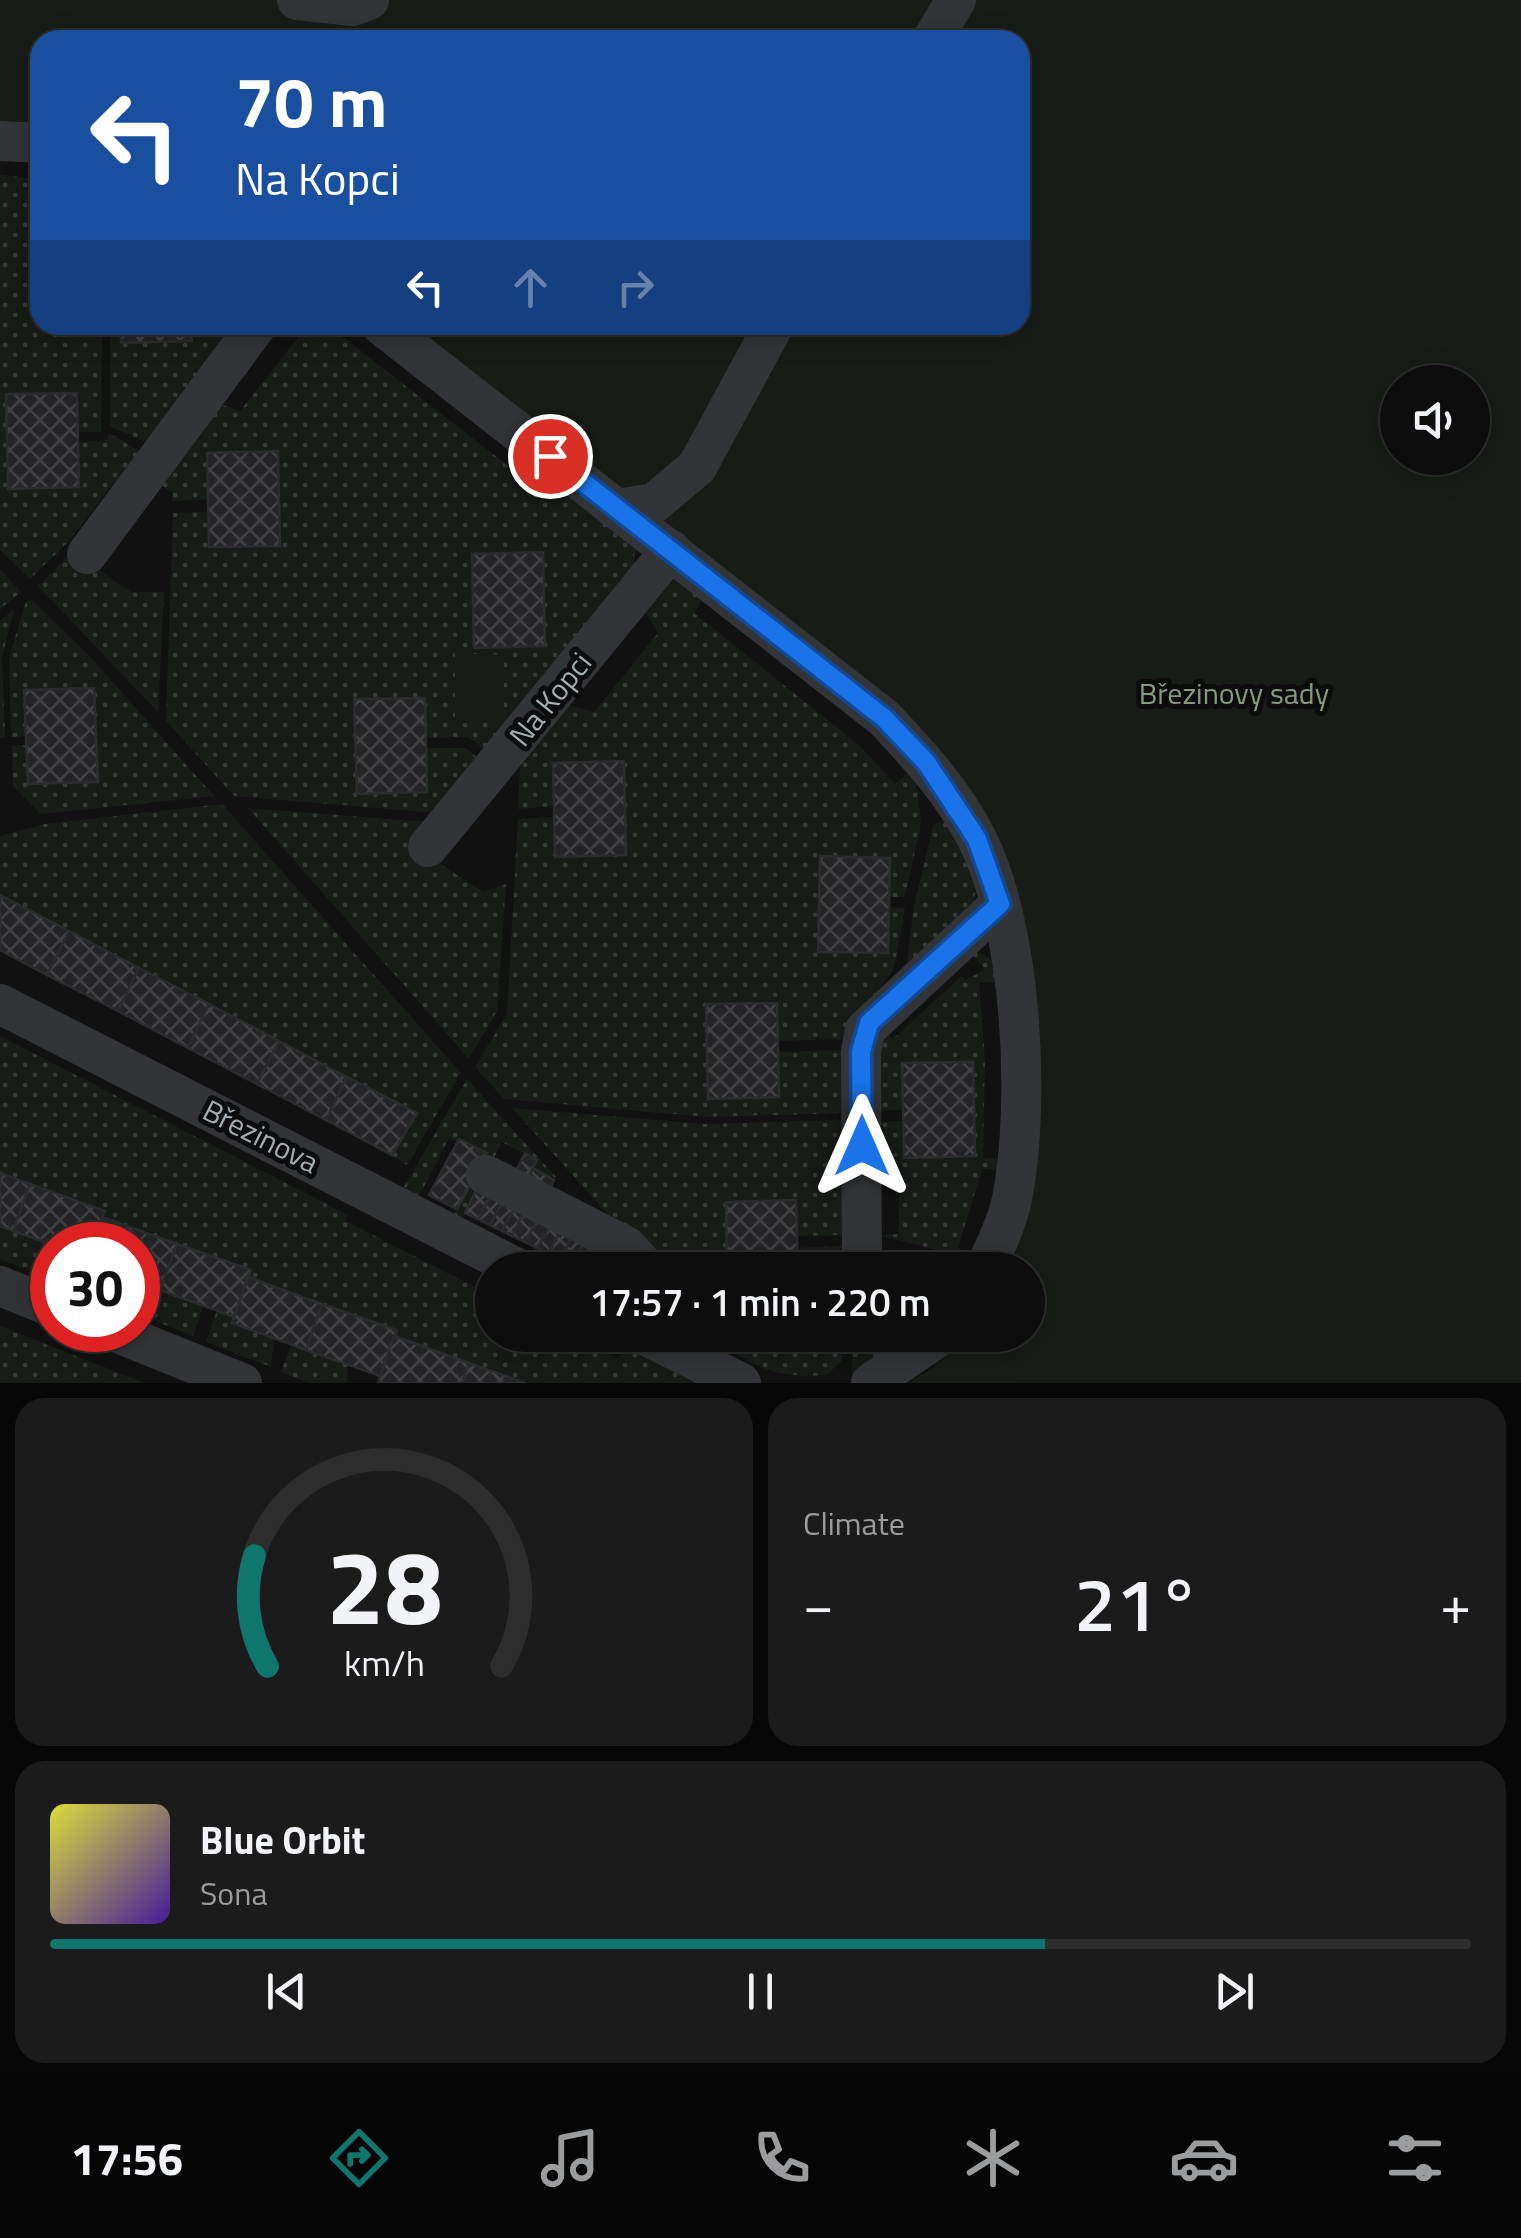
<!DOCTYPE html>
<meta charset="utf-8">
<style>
body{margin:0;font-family:"Titillium Web",sans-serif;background:#1b1b1c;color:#f1f3f6;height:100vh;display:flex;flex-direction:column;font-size:38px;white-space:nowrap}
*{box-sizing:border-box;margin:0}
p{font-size:32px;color:#9a9c9e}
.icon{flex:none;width:55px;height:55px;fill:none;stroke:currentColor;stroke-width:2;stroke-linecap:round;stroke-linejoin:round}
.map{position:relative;height:1383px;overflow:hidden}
.details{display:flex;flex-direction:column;gap:15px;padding:15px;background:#070708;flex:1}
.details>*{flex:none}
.banner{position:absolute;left:30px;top:30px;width:1000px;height:305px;border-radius:30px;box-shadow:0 5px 25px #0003,0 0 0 2px #2d2d2e;background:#1a4fa0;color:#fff;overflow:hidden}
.fabs{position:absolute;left:1380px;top:365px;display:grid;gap:20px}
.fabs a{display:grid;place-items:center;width:110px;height:110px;border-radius:50%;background:#0d0d0e;box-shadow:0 5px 25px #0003,0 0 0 2px #2d2d2e;font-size:50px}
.speed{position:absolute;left:30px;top:1222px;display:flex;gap:20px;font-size:50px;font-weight:700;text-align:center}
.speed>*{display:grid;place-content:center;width:130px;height:130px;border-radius:50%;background:#0d0d0e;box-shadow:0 5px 25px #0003,0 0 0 2px #2d2d2e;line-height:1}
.speed .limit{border:15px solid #d22;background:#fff;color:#111}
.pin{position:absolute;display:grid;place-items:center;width:85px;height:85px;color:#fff;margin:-42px;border:5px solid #fff;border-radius:50%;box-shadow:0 2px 10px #0007}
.me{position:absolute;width:110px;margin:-55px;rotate:0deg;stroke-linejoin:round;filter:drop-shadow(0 0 8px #0008)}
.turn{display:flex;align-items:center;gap:35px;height:210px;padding:0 40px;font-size:45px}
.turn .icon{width:130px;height:130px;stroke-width:2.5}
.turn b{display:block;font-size:70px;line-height:85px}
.lanes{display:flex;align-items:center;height:95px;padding:0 40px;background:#0003;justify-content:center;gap:50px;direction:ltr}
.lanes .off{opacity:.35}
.big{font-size:75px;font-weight:600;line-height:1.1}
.details .tile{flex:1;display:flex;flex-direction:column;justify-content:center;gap:15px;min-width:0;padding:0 35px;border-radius:30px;background:#1b1b1c}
.details .dial{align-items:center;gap:0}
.dial svg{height:260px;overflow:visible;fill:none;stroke:#2d2d2e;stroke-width:7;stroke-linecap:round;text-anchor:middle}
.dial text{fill:#f1f3f6;stroke:none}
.song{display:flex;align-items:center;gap:30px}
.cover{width:120px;height:120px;border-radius:15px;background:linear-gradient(135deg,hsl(60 70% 55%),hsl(260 70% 35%))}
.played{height:10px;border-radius:5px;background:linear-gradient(90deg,#0f766e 70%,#2d2d2e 70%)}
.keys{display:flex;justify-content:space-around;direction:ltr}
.heat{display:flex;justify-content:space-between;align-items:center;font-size:55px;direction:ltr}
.details .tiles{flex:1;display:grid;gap:15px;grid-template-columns:1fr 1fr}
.tile:last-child{grid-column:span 2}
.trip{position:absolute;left:475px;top:1252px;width:570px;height:100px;border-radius:50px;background:#0d0d0e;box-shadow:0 5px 25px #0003,0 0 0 2px #2d2d2e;font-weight:600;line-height:100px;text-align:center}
.tab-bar{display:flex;height:160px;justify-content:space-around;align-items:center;background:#050506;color:#9a9c9e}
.tab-bar .icon{width:70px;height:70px}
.tab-bar .current{color:#0f766e}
.tab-bar b{font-size:45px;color:#f1f3f6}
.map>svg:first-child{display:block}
.grass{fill:url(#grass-dots)}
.green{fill:#181c17;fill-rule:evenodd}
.building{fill:url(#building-cross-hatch);stroke:#2b2c2e;stroke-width:2.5}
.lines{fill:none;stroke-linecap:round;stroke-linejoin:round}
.minor{stroke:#323437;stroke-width:40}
.route-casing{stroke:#114b97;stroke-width:25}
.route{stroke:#1a73e8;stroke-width:18}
.labels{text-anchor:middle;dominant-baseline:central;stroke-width:10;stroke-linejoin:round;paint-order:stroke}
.park-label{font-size:30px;fill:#849c7a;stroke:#0c0c0d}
.street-label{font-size:30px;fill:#a2adb2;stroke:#0c0c0d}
</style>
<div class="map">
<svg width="1521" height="1383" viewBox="0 0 1521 1383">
<defs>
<pattern id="grass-dots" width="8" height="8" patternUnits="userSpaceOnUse" patternTransform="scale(2.5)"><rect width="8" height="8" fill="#181c17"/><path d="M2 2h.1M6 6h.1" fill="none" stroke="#363a36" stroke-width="1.8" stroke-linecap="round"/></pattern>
<pattern id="building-cross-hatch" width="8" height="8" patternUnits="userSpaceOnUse" patternTransform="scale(2.5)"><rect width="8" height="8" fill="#242426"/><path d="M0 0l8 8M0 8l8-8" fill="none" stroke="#414143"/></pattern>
</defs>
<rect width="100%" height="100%" fill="#111112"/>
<g class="grass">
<polygon points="0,175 40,179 40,325 102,325 101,432 78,432 8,489 79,487 78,442 107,440 109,433 139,451 67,543 30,579 0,550"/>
<polygon points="110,325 121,325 122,343 192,340 191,325 238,325 145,442 110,426"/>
<polygon points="303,325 334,325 333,329 521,476 543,468 640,547 634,554 635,564 487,751 468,737 426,738 425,698 355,700 357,794 427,792 426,748 466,748 480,760 437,813 234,796 166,721 173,513 208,512 209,547 279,545 277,451 207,453 208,499 172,501 172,493 152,478 213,402 240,411 305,329"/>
<polygon points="72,552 131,592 164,592 158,712 38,586"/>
<polygon points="0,569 21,592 0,609"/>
<polygon points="675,579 705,596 694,613 860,746 895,784 912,770 916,775 921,823 905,897 889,897 890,858 820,857 818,952 888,953 889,907 905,908 894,968 844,1039 778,1041 776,1003 706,1004 779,1097 778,1052 843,1050 841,1113 708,1117 504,1099 475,1067 507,1014 518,819 554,817 556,857 626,854 624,761 554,763 554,806 518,809 521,748 559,703 594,712 658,633 641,604"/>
<polygon points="32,600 94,661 214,796 41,814 13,786 12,745 26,745 28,784 97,782 93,688 24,690 26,736 11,737 9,658 26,601"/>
<polygon points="14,609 2,658 5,737 0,738 0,621"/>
<polygon points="222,804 461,1073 407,1165 392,1155 416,1113 0,895 0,836 45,824"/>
<polygon points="248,808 440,823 419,850 483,892 506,884 497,1011 469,1059"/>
<polygon points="945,817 978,884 972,905 905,976 914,907 933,826"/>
<path d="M971 952C988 952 997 965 999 981L979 983 985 1060 983 1158 1004 1159 1002 1170 982 1169 958 1248 976 1257 968 1270H951L959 1255 877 1235 899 1234V1170L875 1169 870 1122 903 1121 904 1158 975 1156 902 1063 903 1110 870 1111 879 1026 893 1039 962 976 965 980 985 970Z"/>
<polygon points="0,1036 348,1215 346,1221 492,1296 492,1335 570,1335 618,1359 628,1342 710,1383 526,1383 394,1336 396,1330 248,1277 250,1270 102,1217 104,1210 0,1173"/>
<polygon points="467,1079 556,1177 554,1180 533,1168 536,1160 502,1142 459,1226 450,1222 486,1154 449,1138 415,1204 399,1195"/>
<polygon points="512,1108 704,1124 843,1120 842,1235 797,1236 796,1200 726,1202 727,1270 658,1270"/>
<polygon points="0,1226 53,1245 46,1277 0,1259"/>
<polygon points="842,1246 842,1270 798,1270 797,1248"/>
<polygon points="144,1285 203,1306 193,1336 138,1314"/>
<polygon points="217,1310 234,1317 232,1323 274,1338 271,1367 206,1342"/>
<polygon points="0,1326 129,1377 145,1383 0,1383"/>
<path d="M717 1335H842V1361L826 1375C782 1379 746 1368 717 1335Z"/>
<polygon points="852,1335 921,1335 877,1367 852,1378"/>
<polygon points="291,1344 348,1364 347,1383 309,1383 281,1372"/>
</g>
<g class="green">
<path d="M0 0H1521V1383H908L936 1366 964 1335H1028V1270H1005L1027 1192 971 799 405 325H1020V40H40V131L0 128ZM1398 382H1472V458H1398Z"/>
<polygon points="455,653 504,655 504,723 455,723"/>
</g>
<g class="building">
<polygon points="121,325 191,325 192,341 121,343"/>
<polygon points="77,393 79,487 8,489 6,394"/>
<polygon points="278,451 280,546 209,547 207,453"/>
<polygon points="543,552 545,646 474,648 472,554"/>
<polygon points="94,688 98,782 28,784 24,690"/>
<polygon points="425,698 427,792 357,794 354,699"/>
<polygon points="624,761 626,855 555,857 553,763"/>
<polygon points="820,856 890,858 888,953 818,952"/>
<polygon points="0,895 69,931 47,975 0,950"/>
<polygon points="69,931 139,968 118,1011 47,975"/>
<polygon points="139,968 209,1004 188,1048 118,1011"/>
<polygon points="777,1003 779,1097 708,1099 706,1004"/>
<polygon points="209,1004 279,1041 257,1084 188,1048"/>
<polygon points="279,1041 347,1077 326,1120 257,1084"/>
<polygon points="973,1062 975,1156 904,1158 902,1063"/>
<polygon points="347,1077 417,1113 392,1155 326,1120"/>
<polygon points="459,1139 487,1153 457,1209 429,1195"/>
<polygon points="525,1153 537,1160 526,1182 514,1175"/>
<polygon points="533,1168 554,1180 548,1194 526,1182"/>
<polygon points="0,1173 30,1184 13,1231 0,1226"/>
<polygon points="30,1184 105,1211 92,1245 53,1245 13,1231"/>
<polygon points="477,1188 491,1195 478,1219 465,1213"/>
<polygon points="491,1195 503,1201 490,1225 478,1219"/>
<polygon points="796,1200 798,1270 727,1270 726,1202"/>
<polygon points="503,1201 515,1207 502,1231 490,1225"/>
<polygon points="515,1207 524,1212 512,1236 502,1231"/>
<polygon points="524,1212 538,1219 525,1242 512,1236"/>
<polygon points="102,1217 177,1244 160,1290 138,1282 138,1245 92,1245"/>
<polygon points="538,1219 551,1225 537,1248 525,1242"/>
<polygon points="551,1225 561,1230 548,1254 537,1248"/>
<polygon points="561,1230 572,1236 561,1260 548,1254"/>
<polygon points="572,1236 584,1242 573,1266 561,1260"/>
<polygon points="584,1242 596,1247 586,1270 582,1270 573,1266"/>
<polygon points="177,1244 251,1270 234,1317 160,1290"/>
<polygon points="596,1247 608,1253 600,1270 586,1270"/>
<polygon points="608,1253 620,1260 615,1270 600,1270"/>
<polygon points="248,1277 322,1304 306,1350 232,1323"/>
<polygon points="322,1304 397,1330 380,1376 306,1350"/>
<polygon points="394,1336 469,1363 462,1383 378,1383"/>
<polygon points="469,1363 522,1382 526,1383 462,1383"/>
</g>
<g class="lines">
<g class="minor">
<polyline points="297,0 353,6 369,0"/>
<polyline points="932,40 956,0"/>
<polyline points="0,141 40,143"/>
<path d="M381 325 884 718C918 754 954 793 977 839 1022 928 1031 1101 1012 1199 1007 1223 995 1248 984 1270"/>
<polyline points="618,509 654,503 697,467 774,325"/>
<polyline points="87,554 257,325"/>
<polyline points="428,847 671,550"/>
<polyline points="0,1004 521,1270"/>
<polyline points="486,1175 626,1246 648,1270"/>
<polyline points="862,1270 861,1052 865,1030 1000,904"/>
<polyline points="0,1286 52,1307"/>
<polyline points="110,1330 242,1383"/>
<polyline points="645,1335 741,1383"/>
<polyline points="871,1383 941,1335"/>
</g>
</g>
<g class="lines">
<g class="route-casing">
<polyline id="route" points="550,456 884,718 926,762 977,839 1000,904 869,1023 861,1052 862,1146"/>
</g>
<use href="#route" class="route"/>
</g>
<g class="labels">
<g class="park-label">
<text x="1234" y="693">Březinovy sady</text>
</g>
<g class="street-label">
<text transform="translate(550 699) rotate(-51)">Na Kopci</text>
<text transform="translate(261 1136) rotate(27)">Březinova</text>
</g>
</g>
</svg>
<div class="fabs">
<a><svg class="icon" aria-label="sound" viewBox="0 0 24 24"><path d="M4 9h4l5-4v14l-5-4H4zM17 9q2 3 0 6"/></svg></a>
</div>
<div class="speed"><div class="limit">30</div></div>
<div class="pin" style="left:550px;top:456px;background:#d93025"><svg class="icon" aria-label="arrive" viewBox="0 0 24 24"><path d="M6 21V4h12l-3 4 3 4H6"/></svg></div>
<svg class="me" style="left:862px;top:1146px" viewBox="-20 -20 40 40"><path d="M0-17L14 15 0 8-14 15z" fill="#1a73e8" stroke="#fff" stroke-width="4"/></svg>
<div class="trip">17:57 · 1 min · 220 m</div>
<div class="banner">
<div class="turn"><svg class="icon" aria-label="left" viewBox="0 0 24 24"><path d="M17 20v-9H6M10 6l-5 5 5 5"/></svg><div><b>70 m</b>Na Kopci</div></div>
<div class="lanes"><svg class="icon" aria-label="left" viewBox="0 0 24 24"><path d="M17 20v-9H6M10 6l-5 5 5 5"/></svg><svg class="icon off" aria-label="ahead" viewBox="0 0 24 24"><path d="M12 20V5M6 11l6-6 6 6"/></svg><svg class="icon off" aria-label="right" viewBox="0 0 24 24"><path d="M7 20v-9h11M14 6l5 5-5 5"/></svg></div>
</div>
</div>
<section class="details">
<div class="tiles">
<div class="tile dial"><svg viewBox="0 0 100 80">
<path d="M14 69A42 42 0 1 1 86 69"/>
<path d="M14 69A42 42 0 0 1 10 35" stroke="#0f766e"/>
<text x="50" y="56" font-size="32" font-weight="700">28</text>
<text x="50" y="72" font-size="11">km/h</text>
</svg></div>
<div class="tile"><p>Climate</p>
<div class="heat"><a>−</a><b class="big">21°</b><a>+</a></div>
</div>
<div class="tile">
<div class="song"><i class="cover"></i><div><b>Blue Orbit</b><p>Sona</p></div></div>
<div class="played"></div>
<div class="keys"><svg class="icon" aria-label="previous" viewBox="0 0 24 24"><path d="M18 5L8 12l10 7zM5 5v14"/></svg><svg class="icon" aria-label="pause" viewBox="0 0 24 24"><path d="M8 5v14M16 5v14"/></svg><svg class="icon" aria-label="next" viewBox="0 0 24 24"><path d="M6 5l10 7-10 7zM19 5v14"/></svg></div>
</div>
</div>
</section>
<nav class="tab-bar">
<b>17:56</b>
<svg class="icon current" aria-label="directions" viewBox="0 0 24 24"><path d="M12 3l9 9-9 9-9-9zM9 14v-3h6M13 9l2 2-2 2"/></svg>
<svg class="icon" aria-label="music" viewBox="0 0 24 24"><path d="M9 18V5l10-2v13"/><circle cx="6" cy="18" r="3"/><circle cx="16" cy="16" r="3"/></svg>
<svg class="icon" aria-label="phone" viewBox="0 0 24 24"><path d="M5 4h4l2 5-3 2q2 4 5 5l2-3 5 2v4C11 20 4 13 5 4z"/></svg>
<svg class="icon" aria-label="climate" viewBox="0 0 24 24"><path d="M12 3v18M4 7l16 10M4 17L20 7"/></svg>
<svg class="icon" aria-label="car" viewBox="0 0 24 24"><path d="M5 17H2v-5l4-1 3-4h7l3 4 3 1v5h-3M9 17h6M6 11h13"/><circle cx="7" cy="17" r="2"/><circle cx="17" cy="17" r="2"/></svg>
<svg class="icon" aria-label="filters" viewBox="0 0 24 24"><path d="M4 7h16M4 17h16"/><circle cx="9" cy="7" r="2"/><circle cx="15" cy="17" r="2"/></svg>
</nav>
